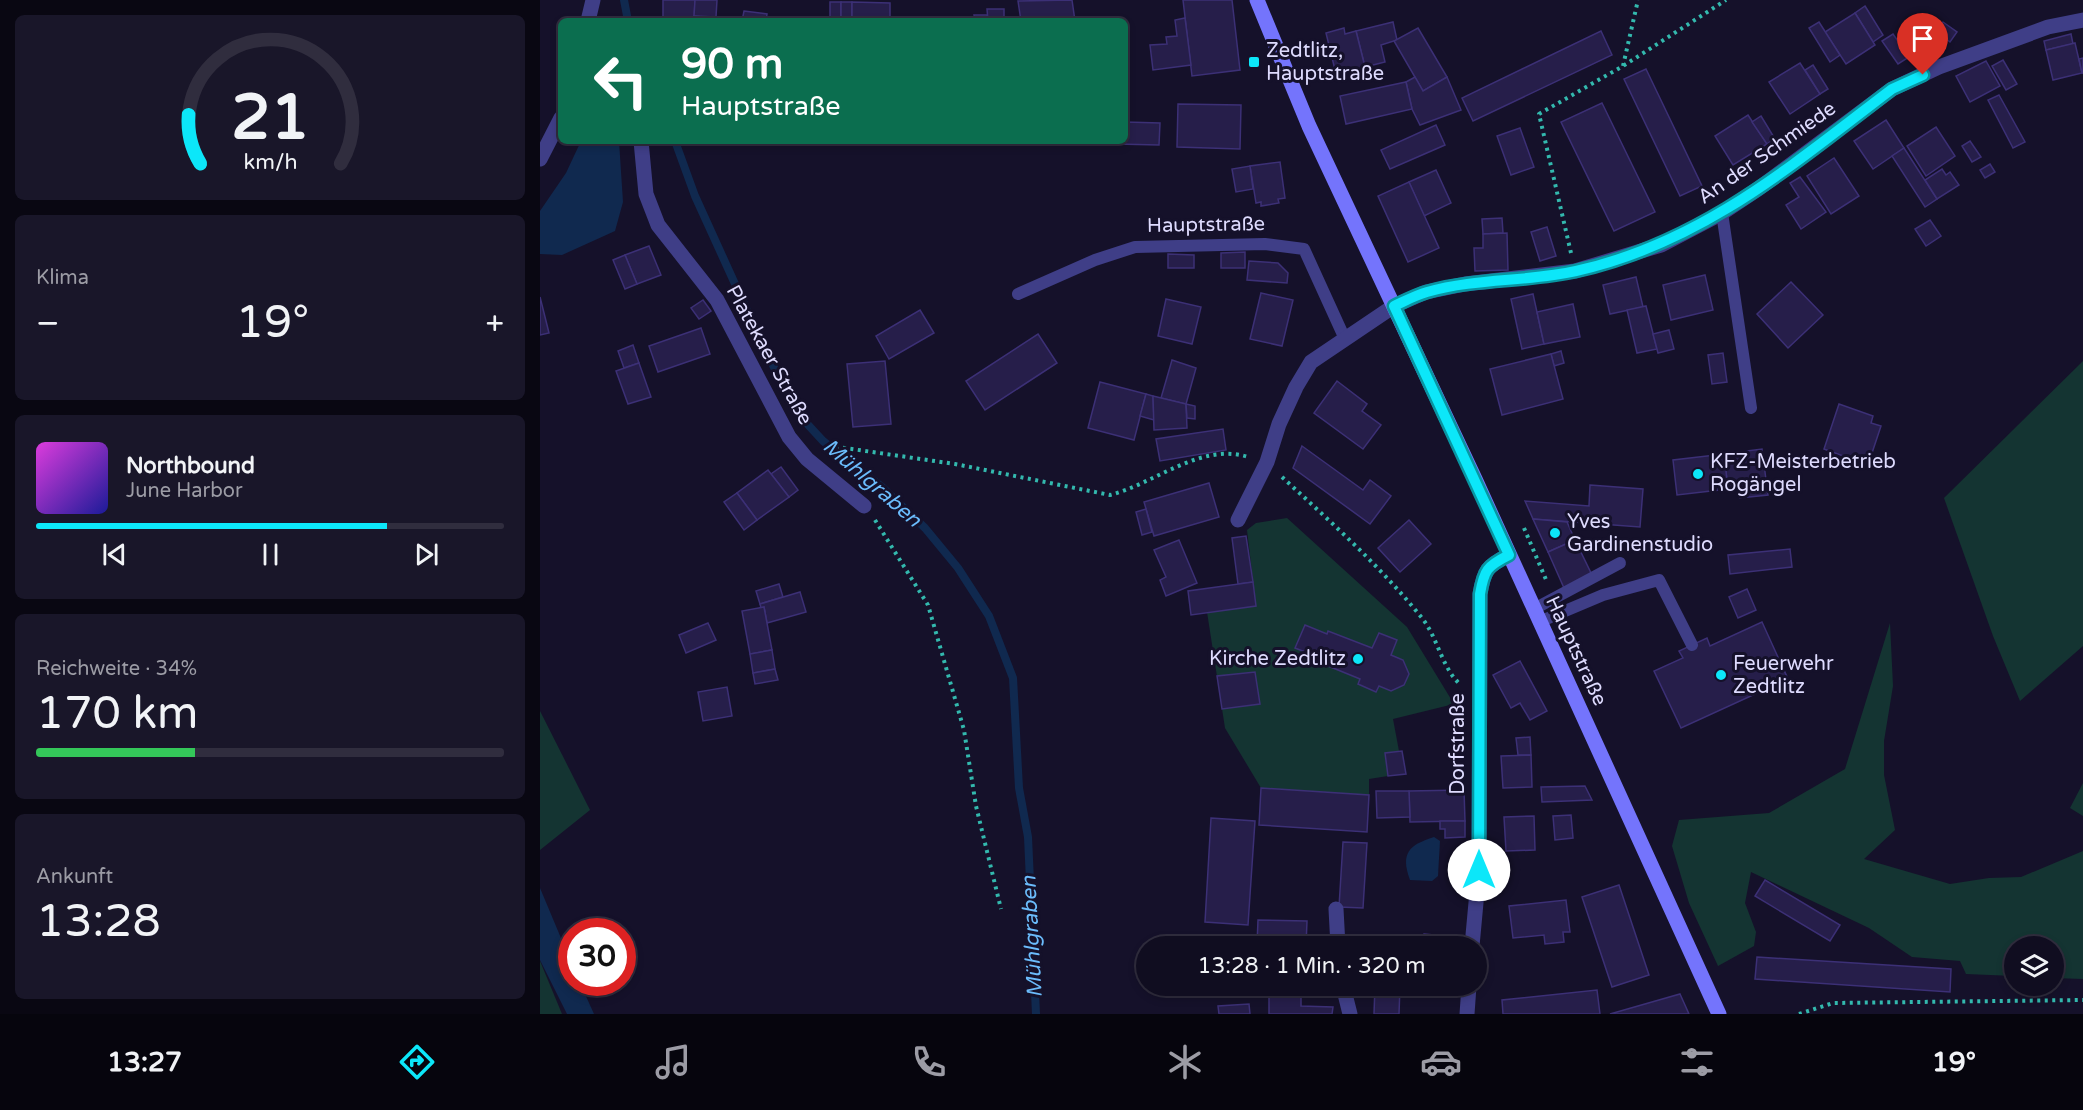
<!DOCTYPE html>
<html lang="de">
<meta charset="utf-8">
<style>
body{margin:0;font-family:"Varela Round",sans-serif;background:#191629;color:#f1f3f6;height:100vh;display:flex;flex-direction:column;font-size:22px;white-space:nowrap}
*{box-sizing:border-box;margin:0}
p{font-size:20px;color:#9c9ca5}
.icon{flex:none;width:33px;height:33px;fill:none;stroke:currentColor;stroke-width:2;stroke-linecap:round;stroke-linejoin:round}
.map{position:relative;flex:1;overflow:hidden}
.sheet{display:flex;flex-direction:column;gap:15px;padding:15px;background:#090712;width:540px}
.sheet>*{flex:none}
.banner{position:absolute;left:18px;top:18px;width:570px;height:126px;border-radius:9px;box-shadow:0 3px 9px #0003,0 0 0 2px #302d3e;background:#0b6e4f;color:#fff;overflow:hidden}
.fabs{position:absolute;left:1464px;top:936px;display:grid;gap:12px}
.fabs a{display:grid;place-items:center;width:60px;height:60px;border-radius:50%;background:#100d20;box-shadow:0 3px 9px #0003,0 0 0 2px #302d3e;font-size:30px}
.speed{position:absolute;left:18px;top:918px;display:flex;gap:12px;font-size:30px;font-weight:700;text-align:center}
.speed>*{display:grid;place-content:center;width:78px;height:78px;border-radius:50%;background:#100d20;box-shadow:0 3px 9px #0003,0 0 0 2px #302d3e;line-height:1}
.speed .limit{border:9px solid #d22;background:#fff;color:#111}
.pin{position:absolute;display:grid;place-items:center;width:51px;height:51px;color:#fff;margin:-62px -26px;border-radius:50% 50% 50% 0;rotate:-45deg;box-shadow:0 0 6px #0007}
.pin .icon{rotate:45deg}
.me{position:absolute;width:66px;margin:-33px;rotate:0deg;stroke-linejoin:round;filter:drop-shadow(0 0 4px #0008)}
.turn{display:flex;align-items:center;gap:21px;height:126px;padding:0 24px;font-size:27px}
.turn .icon{width:78px;height:78px;stroke-width:2.5}
.turn b{display:block;font-size:42px;line-height:51px}
.big{font-size:45px;font-weight:600;line-height:1.1}
.sheet .tile{flex:1;display:flex;flex-direction:column;justify-content:center;gap:9px;min-width:0;padding:0 21px;border-radius:9px;background:#191629}
.sheet .dial{align-items:center;gap:0}
.dial svg{height:156px;overflow:visible;fill:none;stroke:#302d3e;stroke-width:7;stroke-linecap:round;text-anchor:middle}
.dial text{fill:#f1f3f6;stroke:none}
.song{display:flex;align-items:center;gap:18px}
.cover{width:72px;height:72px;border-radius:9px;background:linear-gradient(135deg,hsl(300 70% 55%),hsl(240 70% 35%))}
.played{height:6px;border-radius:3px;background:linear-gradient(90deg,#0ce7f9 75%,#302d3e 75%)}
.keys{display:flex;justify-content:space-around;direction:ltr}
.heat{display:flex;justify-content:space-between;align-items:center;font-size:33px;direction:ltr}
.charge{height:9px;border-radius:4px;background:linear-gradient(90deg,#34c759 34%,#302d3e 0)}
.trip{position:absolute;left:596px;top:936px;width:351px;height:60px;border-radius:30px;background:#100d20;box-shadow:0 3px 9px #0003,0 0 0 2px #302d3e;font-weight:600;line-height:60px;text-align:center}
.menu{display:flex;height:96px;justify-content:space-around;align-items:center;background:#06050d;color:#9c9ca5}
.menu .icon{width:42px;height:42px}
.menu .selected{color:#0ce7f9}
.menu b{font-size:27px;color:#f1f3f6}
main{display:flex;flex:1;min-height:0}
.map>svg:first-child{display:block}
.green{fill:#143432}
.water{fill:#10294f}
.lines{fill:none;stroke-linecap:round;stroke-linejoin:round}
.stream{stroke:#10294f;stroke-width:8}
.building{fill:#261e4a;stroke:#3c3076;stroke-width:1.5}
.path{stroke:#33b9ae;stroke-width:4;stroke-dasharray:3 4.5;stroke-linecap:butt}
.service{stroke:#3f3e87;stroke-width:12}
.minor{stroke:#3f3e87;stroke-width:15}
.secondary{stroke:#7474fc;stroke-width:15}
.route-casing{stroke:#0896a2;stroke-width:15}
.route{stroke:#0ce7f9;stroke-width:10}
.poi-dot{fill:#0ce7f9;stroke:#15112a;stroke-width:2}
.labels{text-anchor:middle;dominant-baseline:central;stroke-width:6;stroke-linejoin:round;paint-order:stroke}
.poi-label{font-size:20px;fill:#dedbfe;stroke:#15112a;text-anchor:start}
.street-label{font-size:20px;fill:#dedbfe;stroke:#15112a}
.water-label{font-size:21px;font-style:italic;fill:#6bbcfc;stroke:#15112a}
</style>
<main>
<section class="sheet">
<div class="tile dial"><svg viewBox="0 0 100 80">
<path d="M14 69A42 42 0 1 1 86 69"/>
<path d="M14 69A42 42 0 0 1 8 44" stroke="#0ce7f9"/>
<text x="50" y="56" font-size="32" font-weight="700">21</text>
<text x="50" y="72" font-size="11">km/h</text>
</svg></div>
<div class="tile"><p>Klima</p>
<div class="heat"><a>−</a><b class="big">19°</b><a>+</a></div>
</div>
<div class="tile">
<div class="song"><i class="cover"></i><div><b>Northbound</b><p>June Harbor</p></div></div>
<div class="played"></div>
<div class="keys"><svg class="icon" aria-label="previous" viewBox="0 0 24 24"><path d="M18 5L8 12l10 7zM5 5v14"/></svg><svg class="icon" aria-label="pause" viewBox="0 0 24 24"><path d="M8 5v14M16 5v14"/></svg><svg class="icon" aria-label="next" viewBox="0 0 24 24"><path d="M6 5l10 7-10 7zM19 5v14"/></svg></div>
</div>
<div class="tile"><p>Reichweite · 34%</p><b class="big">170 km</b><div class="charge"></div></div>
<div class="tile"><p>Ankunft</p><b class="big">13:28</b></div>
</section>
<div class="map">
<svg width="1543" height="1014" viewBox="0 0 1543 1014">
<rect width="100%" height="100%" fill="#15112a"/>
<g class="green">
<polygon points="1543,361 1543,646 1480,701 1453,636 1404,498"/>
<polygon points="747,518 867,627 914,704 853,719 859,751 845,754 848,776 829,779 829,795 721,788 685,728 667,612 716,606 707,530 716,523"/>
<polygon points="1350,623 1353,686 1344,741 1344,775 1355,830 1324,859 1410,884 1449,878 1481,877 1543,851 1543,979 1514,978 1514,946 1474,946 1474,976 1426,974 1420,961 1372,957 1329,928 1211,872 1205,903 1216,932 1214,946 1178,966 1149,903 1132,846 1139,820 1229,813 1305,769"/>
<polygon points="0,711 50,810 0,850"/>
<polygon points="1543,783 1543,816 1530,808"/>
<polygon points="0,961 22,1014 0,1014"/>
</g>
<g class="water">
<polygon points="41,141 79,141 83,202 75,231 22,255 0,254 0,211 26,173"/>
<path d="M894 837 900 841 898 876 892 881 870 880C860 853 869 845 894 837Z"/>
<polygon points="0,888 31,962 32,982 40,983 54,1014 27,1014 0,960"/>
</g>
<g class="lines">
<g class="stream">
<polyline points="84,0 88,21"/>
<polyline points="135,141 155,196 226,352 259,415 283,441 342,487 385,528 418,568 449,616 473,678 479,788 488,837 496,1014"/>
</g>
</g>
<g class="building">
<polygon points="123,0 155,0 154,21 123,21"/>
<polygon points="155,0 177,0 176,17 154,16"/>
<polygon points="532,0 535,21 481,21 478,1"/>
<polygon points="643,0 692,0 700,70 652,76"/>
<rect x="290" y="2" width="11" height="19"/>
<rect x="301" y="2" width="11" height="19"/>
<polygon points="312,2 350,3 350,21 312,21"/>
<polygon points="1325,6 1343,35 1333,42 1315,13"/>
<polygon points="447,9 464,9 464,21 448,21"/>
<polygon points="204,11 227,14 226,21 202,21"/>
<polygon points="1315,13 1335,45 1306,64 1285,32"/>
<polygon points="434,15 447,15 448,21 435,21"/>
<polygon points="154,16 162,17 162,21 154,21"/>
<polygon points="645,18 651,65 613,70 610,45 627,44 626,37 637,36 635,20"/>
<polygon points="853,22 857,40 841,45 845,62 825,67 816,31"/>
<polygon points="1279,22 1300,55 1290,62 1269,28"/>
<polygon points="1403,22 1417,32 1410,42 1396,31"/>
<polygon points="804,28 805,34 816,31 825,67 796,74 786,33"/>
<polygon points="878,28 907,77 883,91 854,41"/>
<polygon points="1061,31 1072,55 933,121 922,98"/>
<polygon points="1353,34 1369,57 1358,64 1342,41"/>
<polygon points="1531,34 1533,44 1506,50 1504,41"/>
<polygon points="1535,43 1542,73 1513,80 1506,50"/>
<polygon points="1543,58 1543,73 1542,73 1539,59"/>
<polygon points="1463,60 1477,84 1466,90 1452,66"/>
<polygon points="1446,61 1460,86 1430,102 1416,76"/>
<polygon points="1260,63 1280,94 1250,114 1229,82"/>
<polygon points="1273,65 1288,89 1280,94 1265,70"/>
<polygon points="1106,69 1162,186 1140,196 1084,79"/>
<polygon points="875,77 883,91 907,77 921,110 880,125 872,109 866,82"/>
<polygon points="866,82 872,109 806,124 800,96"/>
<polygon points="1459,95 1485,142 1473,148 1448,100"/>
<polygon points="1062,103 1115,212 1074,231 1021,122"/>
<polygon points="638,104 701,105 700,149 637,147"/>
<polygon points="1208,115 1227,144 1193,165 1175,136"/>
<polygon points="1221,116 1235,139 1227,144 1212,122"/>
<polygon points="1346,120 1364,148 1333,169 1314,141"/>
<polygon points="585,122 620,123 619,145 576,144 576,141 585,141"/>
<polygon points="896,125 905,145 850,169 841,150"/>
<polygon points="1396,127 1415,156 1386,176 1367,146"/>
<polygon points="980,128 994,167 971,175 957,136"/>
<polygon points="508,141 543,141 542,143"/>
<polygon points="543,141 576,141 576,144 542,143"/>
<polygon points="1430,141 1441,157 1432,162 1422,146"/>
<polygon points="1364,148 1397,199 1385,207 1352,156"/>
<polygon points="1294,158 1319,196 1291,214 1267,176"/>
<polygon points="740,162 745,198 738,199 739,203 721,206 721,202 716,203 710,166"/>
<polygon points="1450,164 1455,172 1445,178 1440,170"/>
<polygon points="710,166 713,189 696,192 692,169"/>
<polygon points="1402,169 1406,175 1410,172 1419,185 1397,199 1385,180"/>
<polygon points="896,170 911,203 884,216 869,182"/>
<polygon points="1260,177 1286,212 1261,229 1246,205 1259,197 1250,183"/>
<polygon points="869,182 899,248 868,262 838,196"/>
<polygon points="962,218 963,233 943,234 942,219"/>
<polygon points="1390,220 1401,236 1386,246 1375,229"/>
<polygon points="1007,227 1016,256 1000,261 991,232"/>
<polygon points="967,233 968,270 935,271 934,248 943,248 943,234"/>
<polygon points="109,246 121,275 97,284 85,255"/>
<polygon points="705,252 705,268 681,268 681,253"/>
<polygon points="628,254 654,255 654,268 628,268"/>
<polygon points="85,255 97,284 85,289 73,260"/>
<polygon points="709,261 738,263 748,273 747,283 707,280"/>
<polygon points="1165,275 1173,310 1131,320 1123,285"/>
<polygon points="1096,277 1103,307 1070,314 1063,285"/>
<polygon points="1251,282 1283,315 1248,348 1217,314"/>
<polygon points="721,293 753,300 742,346 710,339"/>
<polygon points="993,294 1004,344 982,349 971,299"/>
<polygon points="0,297 9,333 0,335"/>
<polygon points="626,299 661,307 652,344 618,336"/>
<polygon points="163,300 171,311 159,319 151,308"/>
<polygon points="1033,304 1040,337 1004,344 997,312"/>
<polygon points="1106,306 1117,349 1097,353 1087,310"/>
<polygon points="380,310 394,333 349,359 336,336"/>
<polygon points="161,328 170,354 118,372 109,346"/>
<polygon points="1129,330 1134,349 1118,353 1113,334"/>
<polygon points="498,334 517,363 445,410 426,381"/>
<polygon points="93,345 99,363 84,368 78,351"/>
<polygon points="1021,351 1024,363 1014,366 1011,354"/>
<polygon points="1183,353 1187,382 1172,384 1168,355"/>
<polygon points="1011,354 1023,399 962,415 950,369"/>
<polygon points="632,360 656,368 646,404 621,398"/>
<polygon points="345,361 351,424 313,427 307,364"/>
<polygon points="99,363 111,397 88,404 76,371"/>
<polygon points="797,381 827,404 822,411 841,425 823,449 774,413"/>
<polygon points="560,382 606,394 594,440 548,428"/>
<polygon points="606,394 613,396 614,420 600,416"/>
<polygon points="613,396 646,404 647,428 614,430"/>
<polygon points="646,404 655,406 655,419 647,418"/>
<polygon points="1299,404 1333,416 1331,423 1341,426 1328,465 1284,449"/>
<polygon points="683,429 686,450 620,461 616,439"/>
<polygon points="762,446 823,490 830,480 851,496 830,524 753,468"/>
<polygon points="1222,449 1228,495 1200,498 1198,488 1188,489 1184,454"/>
<polygon points="1184,454 1188,489 1137,495 1133,460"/>
<polygon points="241,467 258,490 249,497 231,474"/>
<polygon points="228,470 249,497 217,520 197,493"/>
<polygon points="669,483 679,517 614,536 604,502"/>
<polygon points="1050,485 1103,489 1100,527 993,519 985,501 1049,506"/>
<polygon points="197,493 217,520 204,530 184,502"/>
<polygon points="606,509 612,532 602,535 596,512"/>
<polygon points="993,519 1027,522 1035,540 1008,552"/>
<polygon points="869,520 891,544 860,572 838,548"/>
<polygon points="706,536 713,582 698,584 692,538"/>
<polygon points="639,540 657,583 626,596 620,580 626,577 614,550"/>
<polygon points="1035,540 1052,575 1024,588 1008,552"/>
<polygon points="1250,549 1252,567 1190,574 1188,555"/>
<polygon points="713,582 716,606 651,615 648,591"/>
<polygon points="239,584 243,597 220,604 216,591"/>
<polygon points="1207,589 1216,610 1198,618 1189,597"/>
<polygon points="260,592 266,612 227,623 224,607 221,608 220,604"/>
<polygon points="224,607 232,650 210,654 202,611"/>
<polygon points="1222,622 1248,679 1141,728 1114,671 1143,658 1139,651 1167,638 1170,646"/>
<polygon points="168,623 176,640 146,653 139,635"/>
<polygon points="765,625 787,634 788,631 832,648 839,633 857,640 851,655 863,660 869,674 864,685 851,691 839,686 836,692 818,684 820,679 776,661 778,657 755,648"/>
<polygon points="232,650 235,669 213,673 210,654"/>
<polygon points="980,661 1007,711 990,720 980,703 971,708 953,675"/>
<polygon points="235,669 238,680 215,684 213,673"/>
<polygon points="715,672 720,704 682,709 677,676"/>
<polygon points="187,687 192,716 163,721 158,692"/>
<polygon points="990,737 991,755 978,755 976,738"/>
<polygon points="862,751 866,774 848,776 845,753"/>
<polygon points="991,755 992,787 963,788 961,756"/>
<polygon points="1045,786 1052,800 1002,802 1001,787"/>
<polygon points="721,788 829,795 827,832 719,825"/>
<polygon points="924,790 925,821 870,822 869,791"/>
<polygon points="836,791 869,791 870,817 837,818"/>
<polygon points="1031,815 1033,838 1015,840 1013,816"/>
<polygon points="994,816 995,850 966,851 964,817"/>
<polygon points="671,818 715,821 708,925 665,922"/>
<polygon points="900,821 925,821 925,837 905,838 905,829 900,829"/>
<polygon points="803,842 827,843 823,908 799,907"/>
<polygon points="1225,880 1300,925 1290,941 1215,896"/>
<polygon points="1079,885 1109,975 1072,987 1042,897"/>
<polygon points="1026,900 1030,932 1023,932 1024,942 1005,944 1004,935 973,938 969,906"/>
<polygon points="718,920 767,921 766,946 717,945"/>
<polygon points="884,934 914,937 913,946 883,946"/>
<polygon points="1217,957 1411,969 1410,992 1215,979"/>
<polygon points="835,986 860,986 859,1014 834,1014"/>
<polygon points="880,986 910,986 909,997 879,995"/>
<polygon points="729,990 761,991 761,1006 793,1007 792,1014 729,1014"/>
<polygon points="1057,990 1060,1014 963,1014 962,1000"/>
<polygon points="1140,994 1149,1014 1070,1014"/>
<polygon points="709,1004 710,1014 679,1014 678,1006"/>
</g>
<g class="lines">
<g class="path">
<polyline points="1083,66 1098,0"/>
<polyline points="1031,253 999,114 1083,66 1186,0"/>
<path d="M292 455 298 447 415 464 570 495C614 484 661 442 708 457"/>
<path d="M742 477C791 522 840 566 882 618 898 638 902 669 921 685"/>
<polyline points="335,520 388,605 424,730 436,806 461,909"/>
<polyline points="984,528 1007,582"/>
<polyline points="1259,1014 1293,1003 1543,1000"/>
</g>
<g class="service">
<polyline points="1182,213 1211,408"/>
<polyline points="478,294 555,260 595,247 725,244 764,249 805,339"/>
<polyline points="994,609 1080,563"/>
<polyline points="999,622 1063,595 1119,580 1152,645"/>
</g>
<g class="minor">
<polyline points="48,21 53,0"/>
<polyline points="101,141 106,194 118,225 177,300 249,437 267,459 324,506"/>
<polyline points="0,159 21,118"/>
<polyline points="698,520 727,462 739,424 756,387 771,362 854,306 886,292 925,284 1035,271 1121,245 1182,213 1218,189 1352,89 1399,67 1508,27 1543,20"/>
<polyline points="796,909 798,946"/>
<path d="M932 946 939 870 940 594C944 570 947 566 969 555"/>
<polyline points="803,986 810,1014"/>
<polyline points="927,1014 929,986"/>
</g>
<polyline class="secondary" points="717,0 769,126 935,479 1179,1014"/>
</g>
<g class="lines">
<g class="route-casing">
<path id="route" d="M939 870 940 594C944 570 947 566 969 555L854 306C865 301 876 295 887 292 936 278 987 282 1036 271 1162 243 1252 165 1352 89L1383 75"/>
</g>
<use href="#route" class="route"/>
</g>
<g class="poi-dot">
<rect x="708" y="56" width="12" height="12" rx="3"/>
<circle cx="1158" cy="474" r="6"/>
<circle cx="1015" cy="533" r="6"/>
<circle cx="818" cy="659" r="6"/>
<circle cx="1181" cy="675" r="6"/>
</g>
<g class="labels">
<g class="poi-label">
<text x="726" y="51">Zedtlitz,<tspan x="726" dy="23">Hauptstraße</tspan></text>
<text x="1170" y="462">KFZ-Meisterbetrieb<tspan x="1170" dy="23">Rogängel</tspan></text>
<text x="1027" y="522">Yves<tspan x="1027" dy="23">Gardinenstudio</tspan></text>
<text x="806" y="659" text-anchor="end">Kirche Zedtlitz</text>
<text x="1193" y="664">Feuerwehr<tspan x="1193" dy="23">Zedtlitz</tspan></text>
</g>
<g class="street-label">
<text transform="translate(1227 153) rotate(-35)">An der Schmiede</text>
<text transform="translate(666 225) rotate(-1)">Hauptstraße</text>
<text transform="translate(229 355) rotate(61)">Platekaer Straße</text>
<text transform="translate(1036 651) rotate(65)">Hauptstraße</text>
<text transform="translate(918 744) rotate(-90)">Dorfstraße</text>
</g>
<g class="water-label">
<text transform="translate(332 483) rotate(41)">Mühlgraben</text>
<text transform="translate(492 937) rotate(-93)">Mühlgraben</text>
</g>
</g>
</svg>
<div class="fabs">
<a><svg class="icon" aria-label="layers" viewBox="0 0 24 24"><path d="M12 4l9 5-9 5-9-5zM3 14l9 5 9-5"/></svg></a>
</div>
<div class="speed"><div class="limit">30</div></div>
<div class="pin" style="left:1383px;top:75px;background:#d93025"><svg class="icon" aria-label="arrive" viewBox="0 0 24 24"><path d="M6 21V4h12l-3 4 3 4H6"/></svg></div>
<svg class="me" style="left:939px;top:870px" viewBox="-20 -20 40 40"><circle r="19" fill="#fff"/><path d="M0-13L10 11 0 6-10 11z" fill="#0ce7f9"/></svg>
<div class="trip">13:28 · 1 Min. · 320 m</div>
<div class="banner">
<div class="turn"><svg class="icon" aria-label="left" viewBox="0 0 24 24"><path d="M17 20v-9H6M10 6l-5 5 5 5"/></svg><div><b>90 m</b>Hauptstraße</div></div>
</div>
</div>
</main>
<nav class="menu">
<b>13:27</b>
<svg class="icon selected" aria-label="directions" viewBox="0 0 24 24"><path d="M12 3l9 9-9 9-9-9zM9 14v-3h6M13 9l2 2-2 2"/></svg>
<svg class="icon" aria-label="music" viewBox="0 0 24 24"><path d="M9 18V5l10-2v13"/><circle cx="6" cy="18" r="3"/><circle cx="16" cy="16" r="3"/></svg>
<svg class="icon" aria-label="phone" viewBox="0 0 24 24"><path d="M5 4h4l2 5-3 2q2 4 5 5l2-3 5 2v4C11 20 4 13 5 4z"/></svg>
<svg class="icon" aria-label="climate" viewBox="0 0 24 24"><path d="M12 3v18M4 7l16 10M4 17L20 7"/></svg>
<svg class="icon" aria-label="car" viewBox="0 0 24 24"><path d="M5 17H2v-5l4-1 3-4h7l3 4 3 1v5h-3M9 17h6M6 11h13"/><circle cx="7" cy="17" r="2"/><circle cx="17" cy="17" r="2"/></svg>
<svg class="icon" aria-label="filters" viewBox="0 0 24 24"><path d="M4 7h16M4 17h16"/><circle cx="9" cy="7" r="2"/><circle cx="15" cy="17" r="2"/></svg>
<b>19°</b>
</nav>
